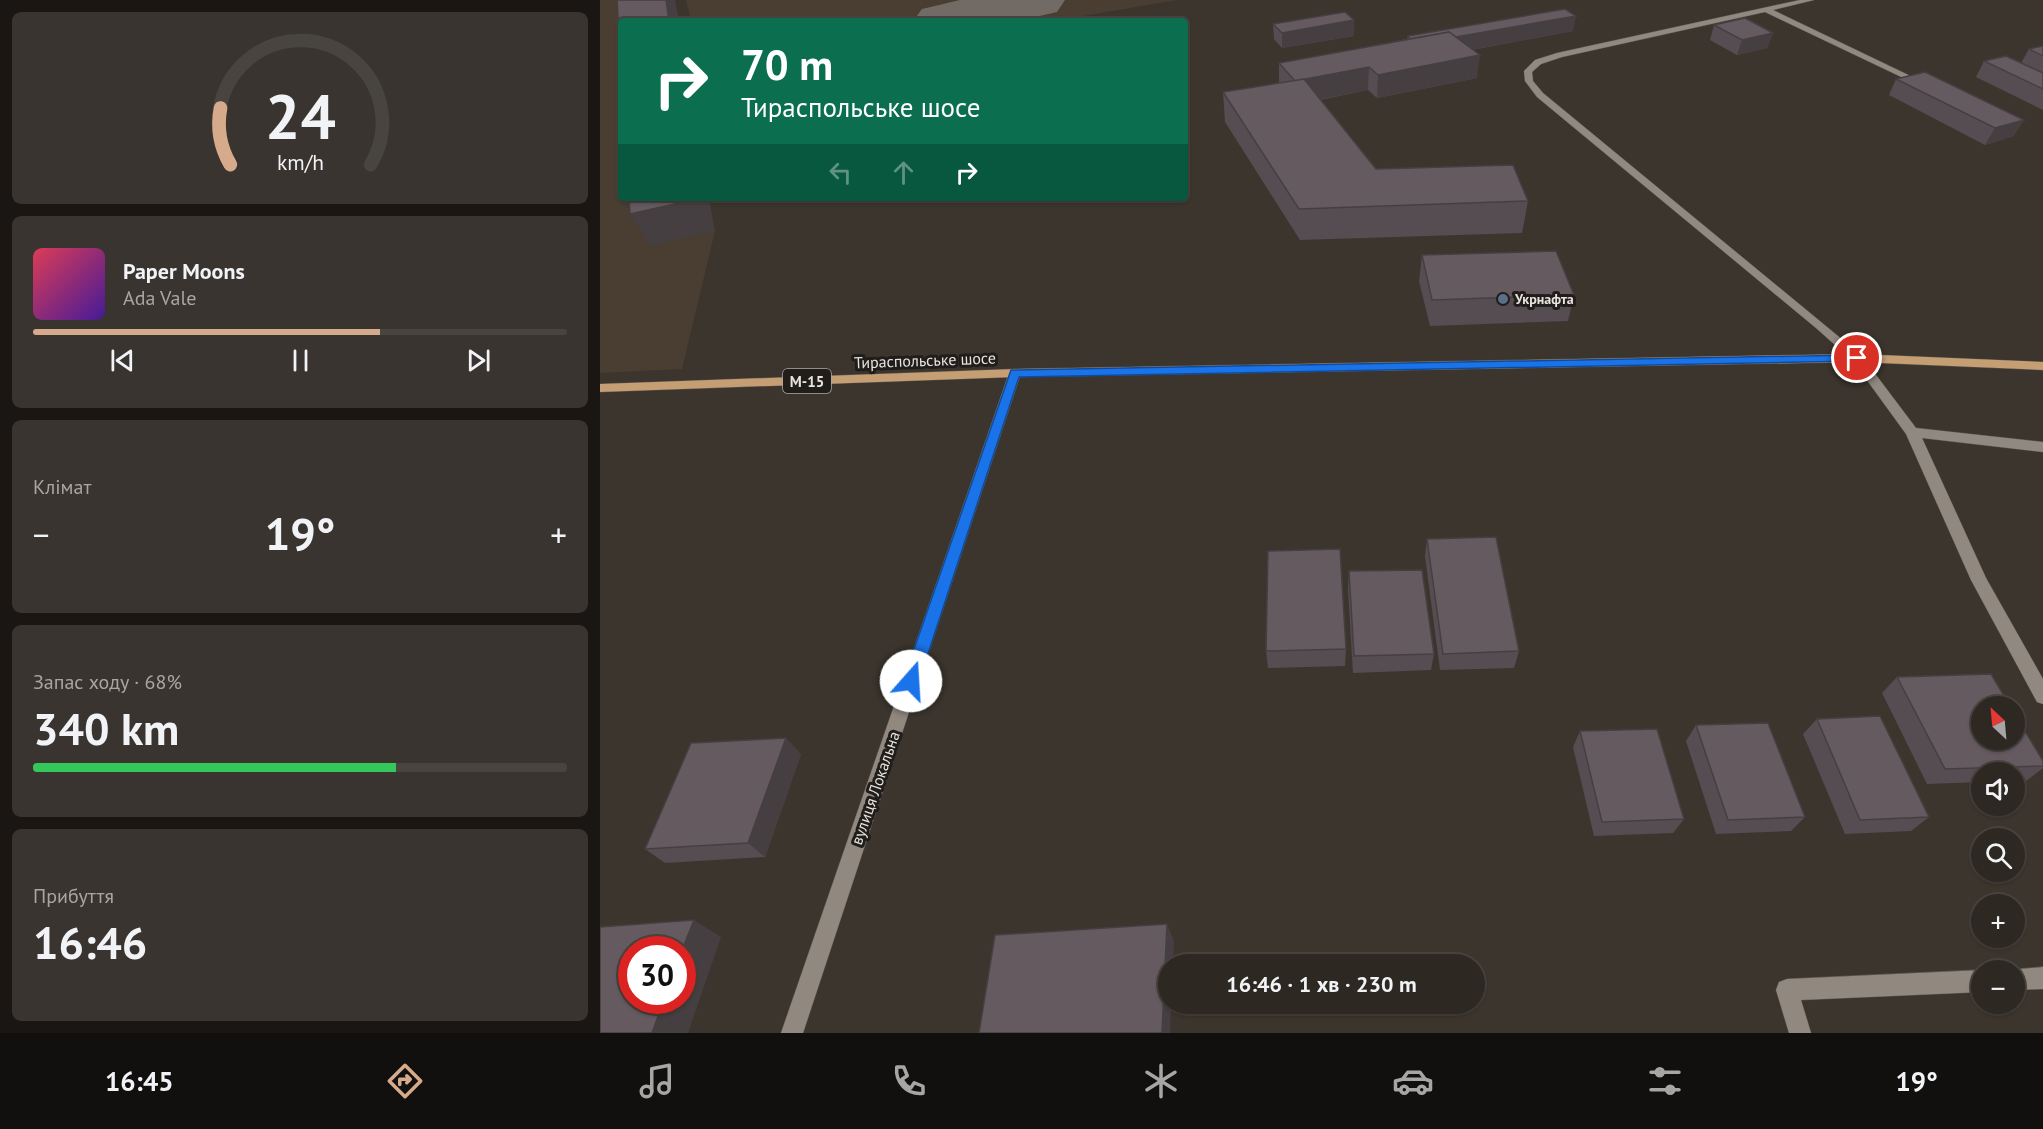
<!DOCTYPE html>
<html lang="uk">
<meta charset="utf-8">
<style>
body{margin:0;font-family:"PT Sans",sans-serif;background:#39342f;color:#f1f3f6;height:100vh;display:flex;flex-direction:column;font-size:22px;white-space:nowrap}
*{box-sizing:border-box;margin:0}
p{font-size:20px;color:#a7a6a5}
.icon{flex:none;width:33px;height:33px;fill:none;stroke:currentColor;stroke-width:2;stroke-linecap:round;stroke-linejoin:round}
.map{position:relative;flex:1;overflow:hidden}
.sheet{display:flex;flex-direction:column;gap:12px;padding:12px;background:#191613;width:600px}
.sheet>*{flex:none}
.guide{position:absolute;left:18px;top:18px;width:570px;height:183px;border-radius:6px;box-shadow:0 2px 4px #0004,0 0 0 2px #484440;background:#0b6e4f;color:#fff;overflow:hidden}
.needle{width:39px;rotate:334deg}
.controls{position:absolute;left:1371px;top:696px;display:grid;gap:12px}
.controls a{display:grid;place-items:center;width:54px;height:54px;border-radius:50%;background:#2d2822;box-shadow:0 2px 4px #0004,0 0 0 2px #484440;font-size:30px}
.speed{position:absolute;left:18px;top:936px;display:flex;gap:12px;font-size:30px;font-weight:700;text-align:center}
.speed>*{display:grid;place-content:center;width:78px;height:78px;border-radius:50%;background:#2d2822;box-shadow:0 2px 4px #0004,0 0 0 2px #484440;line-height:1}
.speed .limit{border:9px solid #d22;background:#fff;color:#111}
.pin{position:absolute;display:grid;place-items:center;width:51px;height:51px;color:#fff;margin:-26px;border:3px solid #fff;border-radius:50%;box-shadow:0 2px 6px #0007}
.me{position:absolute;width:66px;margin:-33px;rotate:19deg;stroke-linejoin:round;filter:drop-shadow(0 0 4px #0008)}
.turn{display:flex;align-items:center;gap:21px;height:126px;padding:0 24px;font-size:27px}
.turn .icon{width:78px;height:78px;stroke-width:2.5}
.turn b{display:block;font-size:42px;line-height:51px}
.lanes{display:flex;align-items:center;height:57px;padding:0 24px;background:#0003;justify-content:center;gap:30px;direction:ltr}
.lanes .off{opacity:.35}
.big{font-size:45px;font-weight:800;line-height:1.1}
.sheet .widget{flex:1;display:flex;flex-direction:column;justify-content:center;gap:9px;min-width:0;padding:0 21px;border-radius:9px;background:#39342f}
.sheet .dial{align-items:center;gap:0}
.dial svg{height:156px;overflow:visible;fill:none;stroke:#484440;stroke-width:7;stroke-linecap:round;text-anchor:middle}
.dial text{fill:#f1f3f6;stroke:none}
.song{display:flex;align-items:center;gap:18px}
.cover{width:72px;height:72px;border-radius:9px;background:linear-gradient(135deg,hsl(350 70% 55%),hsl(260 70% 35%))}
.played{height:6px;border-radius:3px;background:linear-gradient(90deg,#d6ab8b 65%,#484440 65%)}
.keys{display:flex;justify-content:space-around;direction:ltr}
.heat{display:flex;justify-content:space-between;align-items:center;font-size:33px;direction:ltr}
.charge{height:9px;border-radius:4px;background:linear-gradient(90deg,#34c759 68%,#484440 0)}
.trip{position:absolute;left:558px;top:954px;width:327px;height:60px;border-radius:30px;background:#2d2822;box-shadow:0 2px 4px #0004,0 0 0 2px #484440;font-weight:800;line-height:60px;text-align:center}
.dock{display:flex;height:96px;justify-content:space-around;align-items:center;background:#12100e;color:#a7a6a5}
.dock .icon{width:42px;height:42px}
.dock .selected{color:#d6ab8b}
.dock b{font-size:27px;color:#f1f3f6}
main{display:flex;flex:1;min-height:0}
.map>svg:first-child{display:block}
.built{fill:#4a3d31}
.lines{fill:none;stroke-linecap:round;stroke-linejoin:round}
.taxiway{fill:#726b65;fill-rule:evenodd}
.minor-casing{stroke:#5a544e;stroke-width:1}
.major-casing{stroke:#5a544e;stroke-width:1}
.minor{fill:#918880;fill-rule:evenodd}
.major{fill:#c59e73;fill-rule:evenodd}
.wall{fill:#564d52}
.shaded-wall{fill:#463f42}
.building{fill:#645a5f;stroke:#463f42;stroke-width:1.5}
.route{fill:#1a73e8;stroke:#114b97;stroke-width:1.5}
.service-dot{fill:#5c6f8a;stroke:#201d1a;stroke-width:2}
.labels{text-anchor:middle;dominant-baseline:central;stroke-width:6;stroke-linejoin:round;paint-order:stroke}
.far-poi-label{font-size:14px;font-weight:bold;fill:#e8e3df;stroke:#201d1a;text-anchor:start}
.shield{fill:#201d1a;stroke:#aca8a4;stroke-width:1.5}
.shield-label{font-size:15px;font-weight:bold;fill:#e8e3df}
.street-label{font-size:16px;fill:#e8e3df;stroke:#201d1a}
</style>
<main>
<section class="sheet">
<div class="widget dial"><svg viewBox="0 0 100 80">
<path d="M14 69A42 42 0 1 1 86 69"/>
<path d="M14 69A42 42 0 0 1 9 40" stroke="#d6ab8b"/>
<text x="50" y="56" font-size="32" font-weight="700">24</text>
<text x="50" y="72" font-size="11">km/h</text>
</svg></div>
<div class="widget">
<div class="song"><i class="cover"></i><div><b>Paper Moons</b><p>Ada Vale</p></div></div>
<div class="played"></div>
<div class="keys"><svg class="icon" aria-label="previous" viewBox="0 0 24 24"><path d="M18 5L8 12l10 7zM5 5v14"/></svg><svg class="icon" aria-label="pause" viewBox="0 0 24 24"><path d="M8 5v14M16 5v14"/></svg><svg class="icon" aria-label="next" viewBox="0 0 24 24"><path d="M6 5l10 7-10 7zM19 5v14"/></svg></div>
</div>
<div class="widget"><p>Клімат</p>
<div class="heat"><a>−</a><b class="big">19°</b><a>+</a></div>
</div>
<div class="widget"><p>Запас ходу · 68%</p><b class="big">340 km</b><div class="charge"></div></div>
<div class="widget"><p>Прибуття</p><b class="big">16:46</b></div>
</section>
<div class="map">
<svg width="1443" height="1033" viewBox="0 0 1443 1033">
<rect width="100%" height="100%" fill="#3c352e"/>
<g class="built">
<polygon points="0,0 75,0 79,21 21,21 21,198 109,198 115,231 82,369 0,373"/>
<polygon points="86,0 577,0 454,21 91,21"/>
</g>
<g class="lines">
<polygon class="taxiway" points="360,0 465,0 457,12 418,21 313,21 322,9"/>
<g class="minor-casing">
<g id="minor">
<polygon points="1200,0 1214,0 1173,10 1323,82 1316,84 1165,12 962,57 941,64 932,72 933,81 943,93 1261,355 1316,428 1443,442 1443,452 1322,438 1386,578 1443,679 1443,704 1437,702 1371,580 1306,434 1253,361 1216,328 937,97 925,81 924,71 935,60 957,53"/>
<polygon points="415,369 421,373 203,1033 181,1033 409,373"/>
<polygon points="1443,967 1443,989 1414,990 1414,970 1408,970"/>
<polygon points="1382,970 1382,992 1201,1000 1211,1033 1189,1033 1176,990 1179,982 1187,979"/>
</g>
</g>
<g class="major-casing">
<polygon id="major" points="1257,354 1443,362 1443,370 1257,362 415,377 0,392 0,384 415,369"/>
</g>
<use href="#minor" class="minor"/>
<use href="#major" class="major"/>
</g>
<g class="wall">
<polygon points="673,24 754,36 682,48 674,39"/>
<polygon points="1114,25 1173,33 1167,48 1137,55 1110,40"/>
<polygon points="973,31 872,50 877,78 777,98 768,90 720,100 776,169 928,201 922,233 700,240 625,122 623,92 679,83 679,63 807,39 808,36"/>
<polygon points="1443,46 1443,110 1376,77 1384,61 1421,63 1429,49"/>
<polygon points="1296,79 1414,136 1385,145 1289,95"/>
<polygon points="822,255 974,295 968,321 830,326 819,281"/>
<polygon points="827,539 919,651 914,668 840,670 825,556"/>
<polygon points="749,571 834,654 831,670 753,673 748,589"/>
<polygon points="746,649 745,666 668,668 666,651"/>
<polygon points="1297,677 1443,761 1443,768 1426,781 1414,781 1414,772 1382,772 1382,782 1327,784 1282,693"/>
<polygon points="1217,719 1329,817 1311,831 1245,834 1203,734"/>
<polygon points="1096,725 1205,817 1191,831 1116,834 1086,741"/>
<polygon points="980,731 1084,819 1073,833 994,836 973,747"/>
<polygon points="201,754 165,857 65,863 45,849"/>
</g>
<g class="shaded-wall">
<polygon points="66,0 75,0 79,21 69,21"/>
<polygon points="976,16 973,31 816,60 817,44"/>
<polygon points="754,20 754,36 682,48 682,33"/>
<polygon points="1173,33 1167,48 1137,55 1142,40"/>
<polygon points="880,55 877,78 777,98 778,75"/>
<polygon points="769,67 768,90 696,104 696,81"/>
<polygon points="1424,120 1414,136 1385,145 1395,128"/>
<polygon points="96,198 109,198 114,231 50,246 30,214"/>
<polygon points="186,738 201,754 165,857 148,843"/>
<polygon points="94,920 121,937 88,1033 52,1033 64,1000 82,1000 82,950"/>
<polygon points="567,924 574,941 573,964 568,964 568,1004 571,1004 570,1033 562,1033"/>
</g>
<g class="building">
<polygon points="17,0 66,0 69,21 21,21 21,66"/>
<polygon points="965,9 976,16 856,37 849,32 810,39 808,36"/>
<polygon points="745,12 754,20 682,33 673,24"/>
<polygon points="1145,18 1173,33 1142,40 1114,25"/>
<polygon points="849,32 880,55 778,75 769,67 695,81 679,63"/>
<polygon points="1443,46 1443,56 1429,49"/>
<polygon points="1406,56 1443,73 1443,89 1384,61"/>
<polygon points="1325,72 1424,120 1395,128 1296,79"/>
<polygon points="704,79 776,169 913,165 928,201 699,209 623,92"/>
<polygon points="29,198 96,198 97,199 30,214"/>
<polygon points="956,251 974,295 832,300 822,255"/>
<polygon points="896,537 919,651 843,654 827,539"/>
<polygon points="740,549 746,649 666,651 668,551"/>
<polygon points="822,570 834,654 754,656 749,571"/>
<polygon points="1391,674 1410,706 1382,706 1382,740 1414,740 1414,713 1443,761 1443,766 1345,769 1297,677"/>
<polygon points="1280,716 1329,817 1260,820 1217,719"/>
<polygon points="1168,723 1205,817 1128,820 1096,725"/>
<polygon points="1057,729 1084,819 1002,822 980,731"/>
<polygon points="186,738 148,843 45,849 91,743"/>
<polygon points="94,920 82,950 32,950 32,1000 64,1000 52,1033 0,1033 0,927"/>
<polygon points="567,924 562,1033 379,1033 395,935"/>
</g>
<polygon class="route" points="1257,355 1263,358 1261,361 419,377 319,681 317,686 311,688 305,686 303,681 411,370"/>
<circle class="service-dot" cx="903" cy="299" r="6"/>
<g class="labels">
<g class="far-poi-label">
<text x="915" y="299">Укрнафта</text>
</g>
<rect class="shield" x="183" y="369" width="48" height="24" rx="4.5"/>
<g class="shield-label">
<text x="207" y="381">М-15</text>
</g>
<g class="street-label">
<text transform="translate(325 360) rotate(-2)">Тираспольське шосе</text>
<text transform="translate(275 788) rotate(-71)">вулиця Локальна</text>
</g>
</g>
</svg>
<div class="controls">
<a><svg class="needle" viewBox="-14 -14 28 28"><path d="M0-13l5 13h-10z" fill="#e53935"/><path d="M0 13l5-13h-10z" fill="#a7a6a5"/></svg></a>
<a><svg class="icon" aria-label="sound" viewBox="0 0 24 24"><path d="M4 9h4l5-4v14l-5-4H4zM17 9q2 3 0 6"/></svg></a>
<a><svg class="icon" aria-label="search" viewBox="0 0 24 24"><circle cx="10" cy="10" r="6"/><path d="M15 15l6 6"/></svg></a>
<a>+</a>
<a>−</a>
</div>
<div class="speed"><div class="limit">30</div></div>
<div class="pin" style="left:1257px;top:358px;background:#d93025"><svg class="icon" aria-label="arrive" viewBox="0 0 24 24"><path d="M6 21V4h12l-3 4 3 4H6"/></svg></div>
<svg class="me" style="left:311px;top:681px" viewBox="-20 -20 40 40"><circle r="19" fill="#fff"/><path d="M0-13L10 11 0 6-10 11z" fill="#1a73e8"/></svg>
<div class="trip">16:46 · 1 хв · 230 m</div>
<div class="guide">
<div class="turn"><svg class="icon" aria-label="right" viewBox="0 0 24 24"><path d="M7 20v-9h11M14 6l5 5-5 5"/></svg><div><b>70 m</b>Тираспольське шосе</div></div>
<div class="lanes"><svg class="icon off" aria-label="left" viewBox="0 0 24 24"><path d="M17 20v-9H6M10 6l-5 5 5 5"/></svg><svg class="icon off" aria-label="ahead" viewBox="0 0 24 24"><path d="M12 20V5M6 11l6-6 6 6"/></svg><svg class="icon" aria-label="right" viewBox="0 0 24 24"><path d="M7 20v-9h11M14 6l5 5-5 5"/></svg></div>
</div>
</div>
</main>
<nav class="dock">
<b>16:45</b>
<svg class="icon selected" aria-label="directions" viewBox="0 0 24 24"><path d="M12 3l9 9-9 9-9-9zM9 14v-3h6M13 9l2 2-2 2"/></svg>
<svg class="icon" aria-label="music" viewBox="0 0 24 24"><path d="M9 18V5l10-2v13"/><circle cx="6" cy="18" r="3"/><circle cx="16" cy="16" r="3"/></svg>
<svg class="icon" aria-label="phone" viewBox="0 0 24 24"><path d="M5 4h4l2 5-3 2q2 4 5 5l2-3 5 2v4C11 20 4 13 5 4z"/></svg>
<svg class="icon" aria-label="climate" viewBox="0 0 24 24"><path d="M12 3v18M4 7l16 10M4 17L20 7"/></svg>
<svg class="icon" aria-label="car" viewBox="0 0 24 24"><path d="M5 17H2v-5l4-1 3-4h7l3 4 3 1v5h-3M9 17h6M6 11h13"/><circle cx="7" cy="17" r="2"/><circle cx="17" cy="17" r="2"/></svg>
<svg class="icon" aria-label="filters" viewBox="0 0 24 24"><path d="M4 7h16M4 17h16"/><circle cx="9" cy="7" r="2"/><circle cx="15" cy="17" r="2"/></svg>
<b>19°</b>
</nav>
